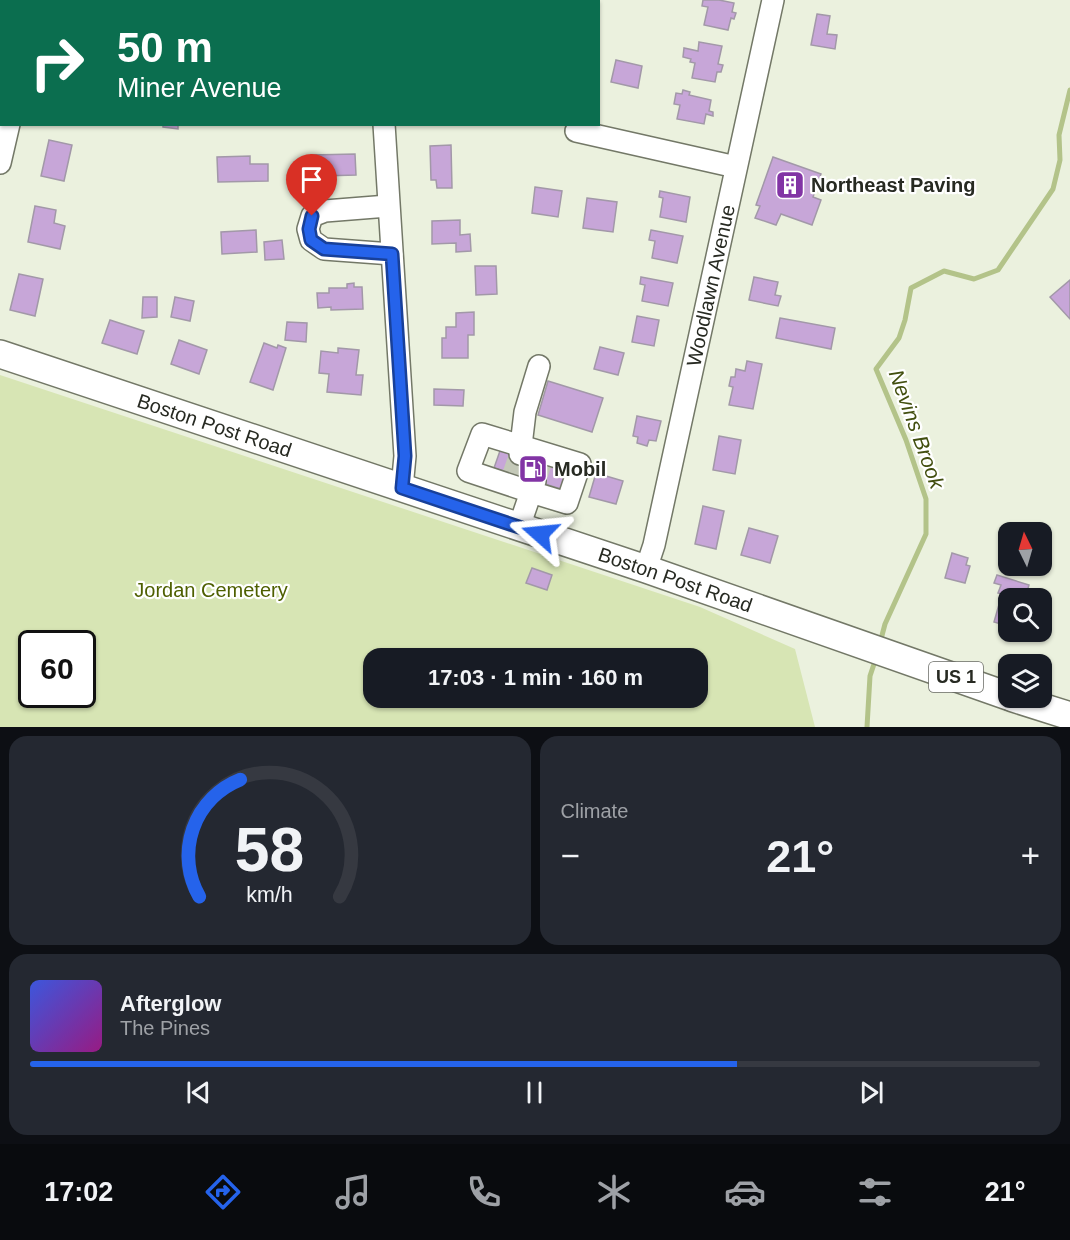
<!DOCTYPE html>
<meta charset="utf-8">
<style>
body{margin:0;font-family:Arial,sans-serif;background:#242831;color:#f1f3f6;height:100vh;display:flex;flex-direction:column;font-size:22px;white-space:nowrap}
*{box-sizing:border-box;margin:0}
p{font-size:20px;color:#9ea1a6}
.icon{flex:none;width:33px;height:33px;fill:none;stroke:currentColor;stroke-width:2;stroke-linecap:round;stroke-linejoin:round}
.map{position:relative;height:727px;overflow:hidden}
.panel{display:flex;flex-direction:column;gap:9px;padding:9px;background:#0d0f14;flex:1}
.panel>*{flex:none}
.banner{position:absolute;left:0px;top:0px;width:600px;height:126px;box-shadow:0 2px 4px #0004;background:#0b6e4f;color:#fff;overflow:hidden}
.needle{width:39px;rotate:355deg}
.buttons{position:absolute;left:998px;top:522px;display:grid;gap:12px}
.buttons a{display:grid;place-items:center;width:54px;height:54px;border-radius:12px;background:#171b24;box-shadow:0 2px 4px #0004;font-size:30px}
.speed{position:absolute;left:18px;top:630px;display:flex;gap:12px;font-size:30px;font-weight:700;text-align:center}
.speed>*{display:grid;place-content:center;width:78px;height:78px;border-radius:50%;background:#171b24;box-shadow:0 2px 4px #0004;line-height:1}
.speed .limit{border:3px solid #111;border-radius:9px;background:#fff;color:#111}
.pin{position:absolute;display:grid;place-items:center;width:51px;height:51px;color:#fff;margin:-62px -26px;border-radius:50% 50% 50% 0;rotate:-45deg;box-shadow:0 0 6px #0007}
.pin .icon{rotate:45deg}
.me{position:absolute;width:66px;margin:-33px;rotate:288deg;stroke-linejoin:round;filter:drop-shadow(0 0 4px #0008)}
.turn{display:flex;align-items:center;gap:21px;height:126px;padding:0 18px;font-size:27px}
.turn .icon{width:78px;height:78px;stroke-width:2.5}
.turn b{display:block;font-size:42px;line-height:51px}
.big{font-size:45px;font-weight:600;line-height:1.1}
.panel .card{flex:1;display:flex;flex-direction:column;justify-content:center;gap:9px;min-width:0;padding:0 21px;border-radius:18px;background:#242831}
.panel .dial{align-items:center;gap:0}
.dial svg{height:156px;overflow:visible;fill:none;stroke:#363941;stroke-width:7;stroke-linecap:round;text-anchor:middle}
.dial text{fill:#f1f3f6;stroke:none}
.song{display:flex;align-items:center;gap:18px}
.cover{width:72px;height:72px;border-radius:9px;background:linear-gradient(135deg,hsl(230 70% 55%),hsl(310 70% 35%))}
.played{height:6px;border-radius:3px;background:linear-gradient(90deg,#2563eb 70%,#363941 70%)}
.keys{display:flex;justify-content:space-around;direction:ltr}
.heat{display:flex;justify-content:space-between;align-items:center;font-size:33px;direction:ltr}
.panel .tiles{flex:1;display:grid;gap:9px;grid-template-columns:1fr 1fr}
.card:last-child{grid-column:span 2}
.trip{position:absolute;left:363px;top:648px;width:345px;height:60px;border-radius:18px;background:#171b24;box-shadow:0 2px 4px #0004;font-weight:600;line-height:60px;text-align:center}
.menu{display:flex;height:96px;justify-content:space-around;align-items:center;background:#090b0e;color:#9ea1a6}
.menu .icon{width:42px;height:42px}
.menu .selected{color:#2563eb}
.menu b{font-size:27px;color:#f1f3f6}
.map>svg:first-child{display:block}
.green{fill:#d7e5b4;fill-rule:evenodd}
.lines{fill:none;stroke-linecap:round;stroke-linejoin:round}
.stream{stroke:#b3c389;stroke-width:5}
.building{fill:#c7a6d8;stroke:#a298a8;stroke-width:1.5}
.minor-tunnel{stroke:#c4c9b8;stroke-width:21;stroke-dasharray:21 10;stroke-linecap:butt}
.minor-casing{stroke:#737867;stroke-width:24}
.major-casing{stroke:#737867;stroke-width:30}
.minor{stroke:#fff;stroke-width:21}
.major{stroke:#fff;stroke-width:27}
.route-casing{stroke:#184099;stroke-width:15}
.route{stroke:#2563eb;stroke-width:10}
.labels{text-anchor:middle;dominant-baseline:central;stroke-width:4.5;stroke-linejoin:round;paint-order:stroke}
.shield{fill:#fff;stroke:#686a64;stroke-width:1.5}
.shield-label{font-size:18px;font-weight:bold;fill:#272a22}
.poi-label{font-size:20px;font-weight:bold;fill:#272a22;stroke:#fff;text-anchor:start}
.street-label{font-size:20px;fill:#272a22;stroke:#fff}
.park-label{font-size:20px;fill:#4e5f00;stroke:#fff}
.water-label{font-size:21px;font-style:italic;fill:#424f0f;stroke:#fff}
</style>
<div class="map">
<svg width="1070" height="727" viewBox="0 0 1070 727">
<rect width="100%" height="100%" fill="#ebf1de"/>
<path class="green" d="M0 375 700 607 795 649 815 727H0ZM32 644H82V694H32ZM374 658H698V698H374Z"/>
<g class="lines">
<g class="stream">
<polyline points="880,643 885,624 926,534 926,499 906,440 876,369 899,338 905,320 911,288 944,271 974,279 998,270 1053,189 1060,160 1059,135 1070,90"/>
<polyline points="867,727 870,676 876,658"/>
</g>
</g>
<g class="building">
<polygon points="299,0 324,0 325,2 300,2"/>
<polygon points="703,0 719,0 734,3 732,12 736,13 734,19 731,18 728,30 704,25 708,7 702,6"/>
<polygon points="817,14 830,16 827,34 837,35 835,49 811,45"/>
<polygon points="699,42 722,46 718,64 723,65 721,72 717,72 715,82 692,78 695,63 690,62 691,59 683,57 684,48 698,51"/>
<polygon points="616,60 642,66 638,88 611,82"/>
<polygon points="683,90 690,92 689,95 711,100 709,111 713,112 713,116 706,114 704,124 677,119 680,105 674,104 676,93 682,94"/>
<polygon points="163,124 178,124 178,129 163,127"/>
<polygon points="49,140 72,145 64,181 41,176"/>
<polygon points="451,145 452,188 437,188 436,180 431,180 430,146"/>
<polygon points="355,154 356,175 322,176 322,170 312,171 311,155"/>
<polygon points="250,156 250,164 268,164 268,181 218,182 217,157"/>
<polygon points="773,157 821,174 813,197 821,200 812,225 781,214 776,225 755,218 760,206 756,205"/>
<polygon points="535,187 562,191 558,217 532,213"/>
<polygon points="660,191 690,197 686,222 660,217 663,198 659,197"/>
<polygon points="587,198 617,202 613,232 583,228"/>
<polygon points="35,206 56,210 54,223 65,226 60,249 28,242"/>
<polygon points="460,220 460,235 470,234 471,251 456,252 456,243 432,244 432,221"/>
<polygon points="256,230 257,252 222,254 221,232"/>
<polygon points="651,230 683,236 677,263 652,258 655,241 649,240"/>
<polygon points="282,240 284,259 265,260 264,242"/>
<polygon points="475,266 496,266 497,294 476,295"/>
<polygon points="19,274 43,279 35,316 10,310"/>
<polygon points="641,277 673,283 668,306 642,301 645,285 640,284"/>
<polygon points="754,277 778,282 775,295 781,296 778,306 749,300"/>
<polygon points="1070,280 1070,319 1050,297"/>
<polygon points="354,283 354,287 362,287 363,309 331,310 331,307 318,308 317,293 329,293 329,288 347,288 347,284"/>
<polygon points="143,297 157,297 157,317 142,318"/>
<polygon points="175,297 194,301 190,321 171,317"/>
<polygon points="474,312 474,335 468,335 468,358 442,358 442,338 446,338 446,327 456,327 456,313"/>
<polygon points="637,316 659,320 654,346 632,342"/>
<polygon points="780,318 835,328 831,349 776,338"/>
<polygon points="110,320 144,331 137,354 102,343"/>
<polygon points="287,322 307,323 306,342 285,340"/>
<polygon points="179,340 207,350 199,374 171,364"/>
<polygon points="264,343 277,348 278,345 286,348 273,390 250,382"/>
<polygon points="600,347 624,353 618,375 594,369"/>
<polygon points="338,348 359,350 356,375 363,375 361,395 327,392 329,374 319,373 321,351 338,353"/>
<polygon points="747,361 762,364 753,409 729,405 733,387 729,386 731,377 735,377 736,369 745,371"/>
<polygon points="548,381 603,398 592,432 538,415"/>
<polygon points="434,389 464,390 463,406 434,405"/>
<polygon points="637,416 661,421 656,441 649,440 647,446 637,443 638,437 633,436"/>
<polygon points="719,436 741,440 735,474 713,470"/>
<polygon points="501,448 570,470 564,490 494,468"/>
<polygon points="596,473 623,481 616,504 589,497"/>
<polygon points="703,506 724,511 716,549 695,544"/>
<polygon points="749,528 778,536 770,563 741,555"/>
<polygon points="952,553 968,558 966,565 970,566 965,583 945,578"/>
<polygon points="532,568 552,575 547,590 526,583"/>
<polygon points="997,575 1029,585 1025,598 1008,598 1008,626 994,622 1002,594 998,593 1001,585 994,583"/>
</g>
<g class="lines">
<g class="minor-tunnel">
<polyline points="513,474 520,454"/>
<polyline points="535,481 542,461"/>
</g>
<g class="minor-casing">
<g id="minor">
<polyline points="370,0 370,2"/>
<polyline points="37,2 37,0"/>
<polyline points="509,2 510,0"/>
<polyline points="384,124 405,456 402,488"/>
<polyline points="576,131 736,167"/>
<polyline points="0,163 9,124"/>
<polyline points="388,206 325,211 312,216 308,229 311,240 324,249 392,254"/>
<polyline points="520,454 525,412 539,366"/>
<polyline points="519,527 531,492 468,471 482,434 580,464 567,503 531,492 535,481"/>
<path id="s1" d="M646 569 654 545 773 0"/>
</g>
</g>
<g class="major-casing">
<g id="major">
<path id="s2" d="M0 354 646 569 1008 696"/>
<polyline points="1013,698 1070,716"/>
</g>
</g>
<use href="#minor" class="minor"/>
<use href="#major" class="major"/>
</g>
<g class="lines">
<g class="route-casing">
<polyline id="route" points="312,216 309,229 311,240 324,249 392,254 405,456 402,488 540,534"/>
</g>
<use href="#route" class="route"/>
</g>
<defs>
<g id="building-square" transform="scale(1.5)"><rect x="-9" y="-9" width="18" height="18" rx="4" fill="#8234a5" stroke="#fff"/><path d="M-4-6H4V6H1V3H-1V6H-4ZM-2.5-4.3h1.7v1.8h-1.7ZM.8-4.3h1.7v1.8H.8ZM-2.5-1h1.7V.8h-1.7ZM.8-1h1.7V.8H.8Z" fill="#fff"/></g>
<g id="fuel-square" transform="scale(1.5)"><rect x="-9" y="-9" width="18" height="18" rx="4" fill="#8234a5" stroke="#fff"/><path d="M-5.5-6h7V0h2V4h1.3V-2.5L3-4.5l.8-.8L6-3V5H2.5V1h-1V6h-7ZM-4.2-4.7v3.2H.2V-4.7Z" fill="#fff"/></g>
</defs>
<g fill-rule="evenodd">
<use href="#building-square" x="790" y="185"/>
<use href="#fuel-square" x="533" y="469"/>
</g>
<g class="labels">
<rect class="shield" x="929" y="662" width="54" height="30" rx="4.5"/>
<g class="shield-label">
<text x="956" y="677">US 1</text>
</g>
<g class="poi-label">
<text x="811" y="185">Northeast Paving</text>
<text x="554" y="469">Mobil</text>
</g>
<g class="street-label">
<text stroke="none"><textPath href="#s1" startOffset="291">Woodlawn Avenue</textPath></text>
<text stroke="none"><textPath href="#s2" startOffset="226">Boston Post Road</textPath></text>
<text stroke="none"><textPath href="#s2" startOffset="712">Boston Post Road</textPath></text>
</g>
<g class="park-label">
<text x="211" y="590">Jordan Cemetery</text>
</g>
<g class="water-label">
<text transform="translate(917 429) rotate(70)">Nevins Brook</text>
</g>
</g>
</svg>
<div class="buttons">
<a><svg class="needle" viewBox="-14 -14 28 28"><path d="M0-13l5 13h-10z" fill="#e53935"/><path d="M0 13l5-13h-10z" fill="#9ea1a6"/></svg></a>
<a><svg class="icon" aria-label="search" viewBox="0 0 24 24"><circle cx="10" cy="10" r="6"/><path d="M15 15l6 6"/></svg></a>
<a><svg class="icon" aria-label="layers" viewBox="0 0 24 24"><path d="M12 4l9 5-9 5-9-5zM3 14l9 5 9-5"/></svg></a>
</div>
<div class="speed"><div class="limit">60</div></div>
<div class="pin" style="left:312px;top:216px;background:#d93025"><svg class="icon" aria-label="arrive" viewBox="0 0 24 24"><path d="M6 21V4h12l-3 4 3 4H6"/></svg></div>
<svg class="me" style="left:540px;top:534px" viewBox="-20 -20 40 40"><path d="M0-17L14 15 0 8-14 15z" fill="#2563eb" stroke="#fff" stroke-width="4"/></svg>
<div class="trip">17:03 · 1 min · 160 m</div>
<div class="banner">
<div class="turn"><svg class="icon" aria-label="right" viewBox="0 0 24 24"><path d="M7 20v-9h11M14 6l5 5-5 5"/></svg><div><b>50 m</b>Miner Avenue</div></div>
</div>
</div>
<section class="panel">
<div class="tiles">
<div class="card dial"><svg viewBox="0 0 100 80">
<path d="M14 69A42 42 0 1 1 86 69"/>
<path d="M14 69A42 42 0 0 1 35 9" stroke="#2563eb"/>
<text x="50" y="56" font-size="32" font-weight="700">58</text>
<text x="50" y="72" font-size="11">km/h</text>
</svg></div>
<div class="card"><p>Climate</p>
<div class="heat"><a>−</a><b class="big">21°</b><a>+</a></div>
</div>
<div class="card">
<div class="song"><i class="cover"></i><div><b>Afterglow</b><p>The Pines</p></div></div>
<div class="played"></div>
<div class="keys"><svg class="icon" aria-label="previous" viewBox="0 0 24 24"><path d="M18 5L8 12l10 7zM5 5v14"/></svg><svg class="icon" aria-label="pause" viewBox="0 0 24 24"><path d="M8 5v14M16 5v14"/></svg><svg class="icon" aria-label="next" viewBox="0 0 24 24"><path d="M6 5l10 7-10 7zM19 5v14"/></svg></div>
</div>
</div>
</section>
<nav class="menu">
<b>17:02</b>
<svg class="icon selected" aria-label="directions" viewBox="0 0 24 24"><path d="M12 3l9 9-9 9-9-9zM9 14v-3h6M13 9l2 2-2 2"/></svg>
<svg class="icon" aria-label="music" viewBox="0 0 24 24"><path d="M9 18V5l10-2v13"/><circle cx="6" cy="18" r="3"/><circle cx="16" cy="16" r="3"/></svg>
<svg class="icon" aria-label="phone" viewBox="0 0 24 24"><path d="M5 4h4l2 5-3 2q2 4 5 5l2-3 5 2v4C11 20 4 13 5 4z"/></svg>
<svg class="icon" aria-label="climate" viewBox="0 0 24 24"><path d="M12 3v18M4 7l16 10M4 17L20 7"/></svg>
<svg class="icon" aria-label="car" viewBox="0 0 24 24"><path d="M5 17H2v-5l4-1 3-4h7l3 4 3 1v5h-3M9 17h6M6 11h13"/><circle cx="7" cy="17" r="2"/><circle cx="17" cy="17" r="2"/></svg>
<svg class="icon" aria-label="filters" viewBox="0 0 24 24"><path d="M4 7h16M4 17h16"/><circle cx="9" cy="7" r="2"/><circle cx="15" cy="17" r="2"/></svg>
<b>21°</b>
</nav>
